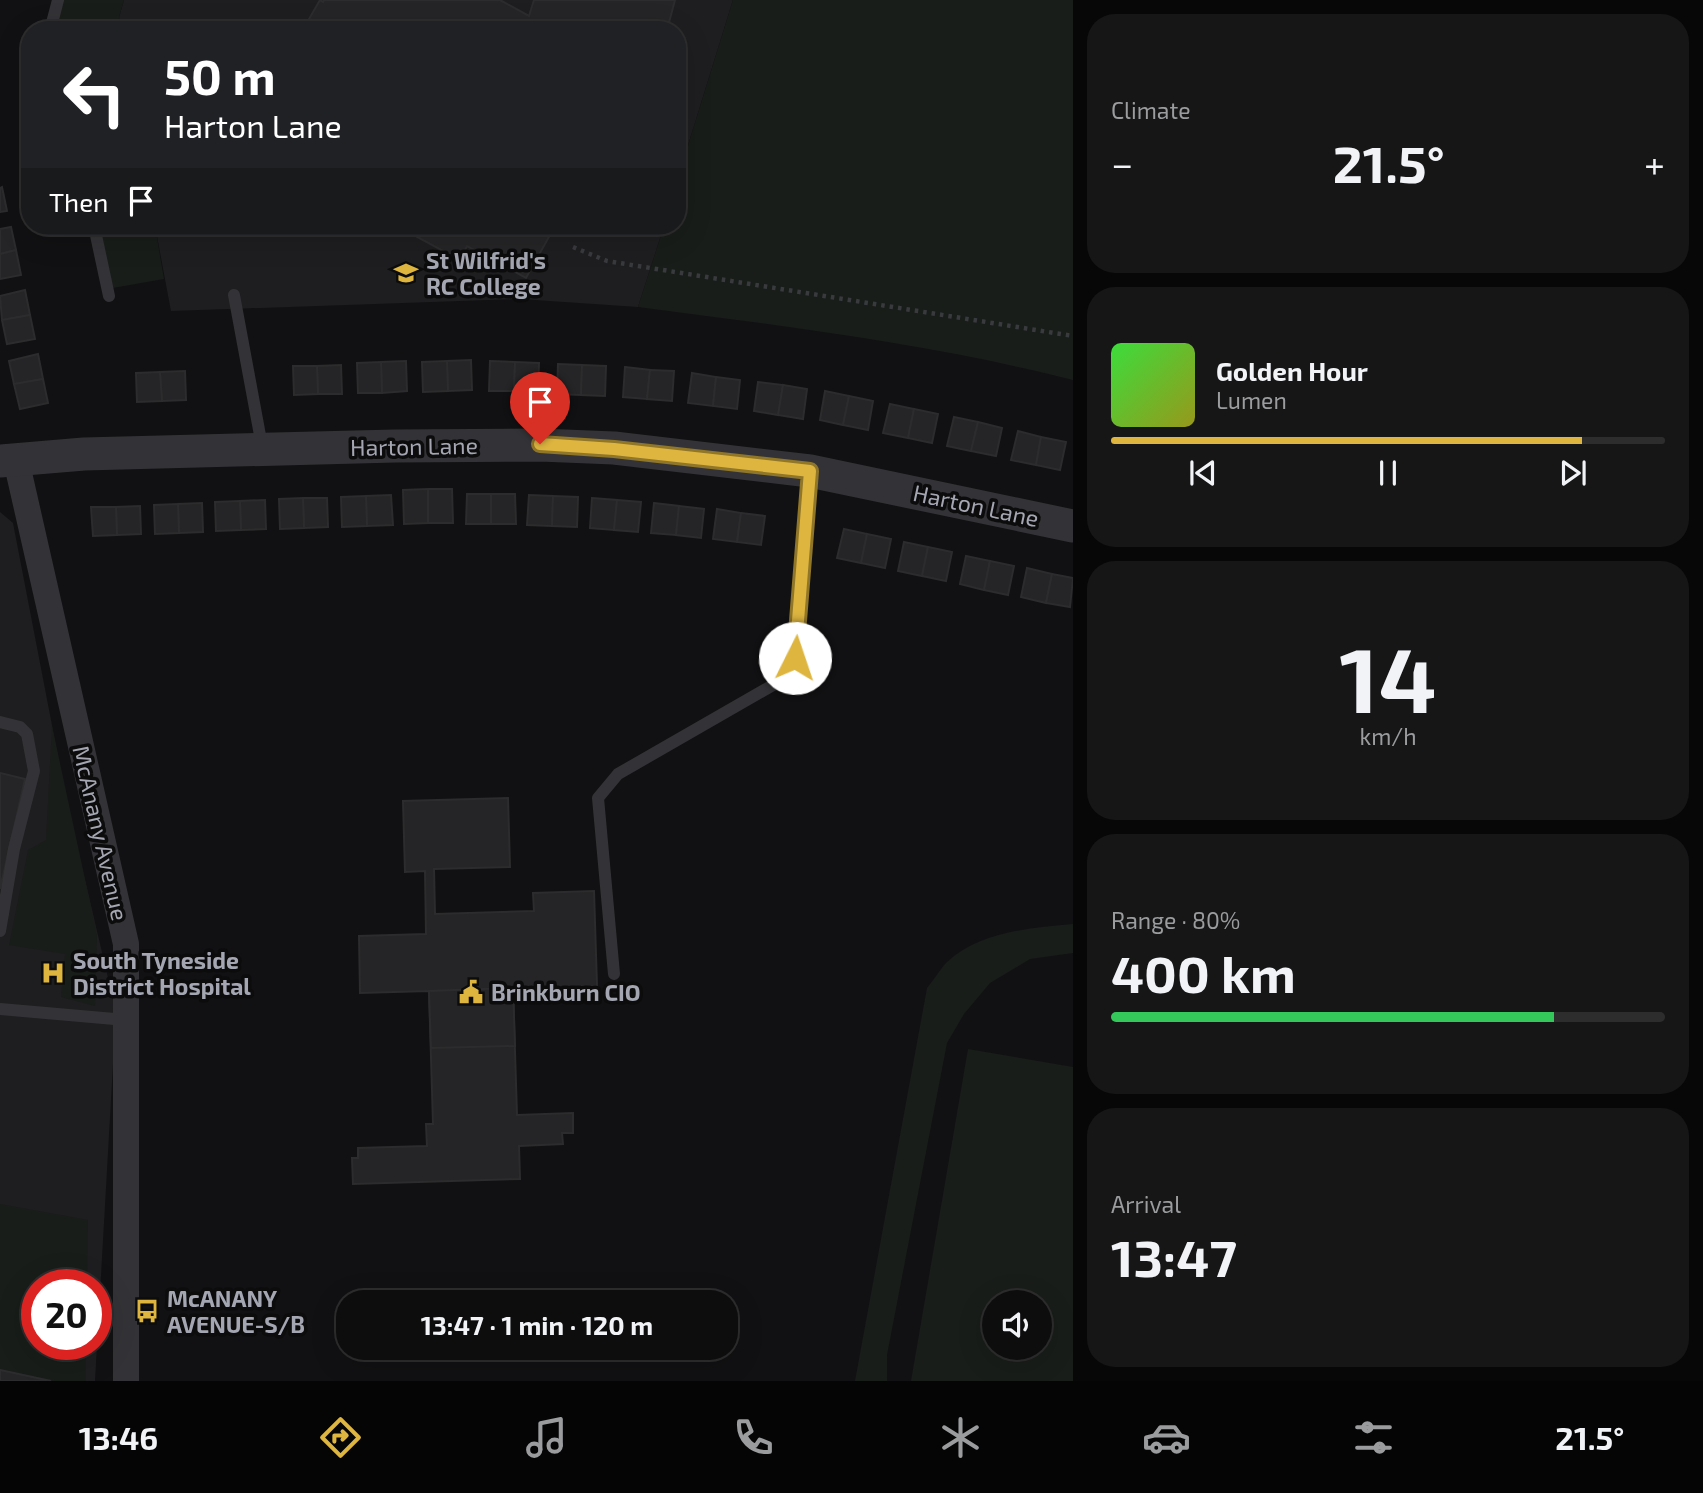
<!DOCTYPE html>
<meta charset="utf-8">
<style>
body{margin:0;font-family:"Exo 2",sans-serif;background:#161617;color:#f1f3f6;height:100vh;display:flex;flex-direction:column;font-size:26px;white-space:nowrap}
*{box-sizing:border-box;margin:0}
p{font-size:23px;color:#9a9c9e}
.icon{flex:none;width:38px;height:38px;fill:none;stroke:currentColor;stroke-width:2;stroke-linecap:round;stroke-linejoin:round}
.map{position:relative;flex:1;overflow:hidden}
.details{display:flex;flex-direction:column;gap:14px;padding:14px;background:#070708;width:630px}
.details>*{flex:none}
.hud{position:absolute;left:21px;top:21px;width:665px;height:214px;border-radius:28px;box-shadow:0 7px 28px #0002,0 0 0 2px #2d2d2e;background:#202124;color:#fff;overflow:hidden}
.fabs{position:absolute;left:982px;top:1290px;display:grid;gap:14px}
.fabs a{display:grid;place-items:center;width:70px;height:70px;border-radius:50%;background:#0d0d0e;box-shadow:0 7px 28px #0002,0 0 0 2px #2d2d2e;font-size:35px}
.speed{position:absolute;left:21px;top:1269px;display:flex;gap:14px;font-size:35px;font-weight:700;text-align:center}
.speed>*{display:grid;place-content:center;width:91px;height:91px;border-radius:50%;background:#0d0d0e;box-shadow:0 7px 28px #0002,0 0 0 2px #2d2d2e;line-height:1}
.speed .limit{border:10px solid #d22;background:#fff;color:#111}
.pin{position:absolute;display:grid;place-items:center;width:60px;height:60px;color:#fff;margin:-72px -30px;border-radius:50% 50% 50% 0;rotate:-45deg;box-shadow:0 0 7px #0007}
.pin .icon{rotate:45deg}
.me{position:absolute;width:77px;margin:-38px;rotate:4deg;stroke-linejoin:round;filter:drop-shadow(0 0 5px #0008)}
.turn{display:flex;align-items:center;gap:24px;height:147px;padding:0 28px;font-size:32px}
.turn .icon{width:91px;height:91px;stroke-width:2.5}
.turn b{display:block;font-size:49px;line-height:60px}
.then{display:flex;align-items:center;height:66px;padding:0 28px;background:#0003;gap:14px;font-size:26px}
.big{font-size:52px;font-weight:700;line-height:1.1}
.details .widget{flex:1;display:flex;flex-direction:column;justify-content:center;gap:10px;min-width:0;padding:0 24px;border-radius:28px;background:#161617}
.details .dial{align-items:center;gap:0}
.dial b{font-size:91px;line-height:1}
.song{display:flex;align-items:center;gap:21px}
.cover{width:84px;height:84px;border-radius:10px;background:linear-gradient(135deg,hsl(120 70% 55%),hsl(60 70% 35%))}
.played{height:7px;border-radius:4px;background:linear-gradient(90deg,#ddb53f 85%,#2d2d2e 85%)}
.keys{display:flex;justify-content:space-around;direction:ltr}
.heat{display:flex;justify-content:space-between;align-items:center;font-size:38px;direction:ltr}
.charge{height:10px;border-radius:5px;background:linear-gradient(90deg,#34c759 80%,#2d2d2e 0)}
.trip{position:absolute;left:336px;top:1290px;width:402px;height:70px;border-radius:28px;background:#0d0d0e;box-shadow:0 7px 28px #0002,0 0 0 2px #2d2d2e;font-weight:700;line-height:70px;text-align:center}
.dock{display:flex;height:112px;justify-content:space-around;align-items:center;background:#050506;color:#9a9c9e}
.dock .icon{width:49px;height:49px}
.dock .current{color:#ddb53f}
.dock b{font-size:32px;color:#f1f3f6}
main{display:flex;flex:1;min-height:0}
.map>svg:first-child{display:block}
.built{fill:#1e1d1f;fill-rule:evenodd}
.green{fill:#181d19;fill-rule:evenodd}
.building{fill:#252426;stroke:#2c2c2e;stroke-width:2}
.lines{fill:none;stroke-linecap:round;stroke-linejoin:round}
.path{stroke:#393a3e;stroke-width:4.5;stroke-dasharray:3.5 5;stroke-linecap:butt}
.service{stroke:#333337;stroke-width:12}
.minor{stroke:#333337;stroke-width:26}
.tertiary{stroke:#333337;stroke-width:33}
.route-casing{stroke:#907629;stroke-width:18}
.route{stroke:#ddb53f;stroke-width:12}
.labels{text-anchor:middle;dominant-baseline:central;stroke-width:7;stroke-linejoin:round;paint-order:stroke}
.poi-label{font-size:23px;font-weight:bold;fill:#a4a7b2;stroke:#0c0c0d;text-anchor:start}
.street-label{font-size:23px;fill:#a4a7b2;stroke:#0c0c0d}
</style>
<main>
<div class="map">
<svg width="1073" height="1381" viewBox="0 0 1073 1381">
<rect width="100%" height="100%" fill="#111113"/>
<g class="built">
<polygon points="124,0 733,0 677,181 677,30 121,30 119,17"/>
<polygon points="155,226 664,226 638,307 520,299 171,311"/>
<path d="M0 512 13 523 67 803 116 1012 95 1381H0ZM37 1284H96V1344H37Z"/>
</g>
<g class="green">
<polygon points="58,0 124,0 119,17 121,30 54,30"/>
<path d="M733 0H1073V380C932 344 783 326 638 307L664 226H677V181Z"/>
<polygon points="94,226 155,226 164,279 107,289"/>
<polygon points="52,726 97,935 95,1006 61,997 65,954 9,945 28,850 46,840"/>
<path d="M1073 924V953L1030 959 990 983 964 1014 947 1043 887 1355V1381H855L927 988C934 980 940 969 947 962 981 931 1030 928 1073 924Z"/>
<path d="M968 1049 1073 1067V1381H911ZM1040 1302V1348H994V1302Z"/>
<polygon points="0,1204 88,1220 87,1284 37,1284 37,1344 86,1344 86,1381 45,1381 0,1371"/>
</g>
<g class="building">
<polygon points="320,0 323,2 324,0 500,0 529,16 534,0 675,0 667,30 310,30 305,26"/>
<polygon points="2,187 7,211 0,212 0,188"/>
<polygon points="397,226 555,226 526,278 467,246 460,260"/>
<polygon points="11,227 16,250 0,254 0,229"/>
<polygon points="16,250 21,275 0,279 0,254"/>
<polygon points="25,290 30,315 2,320 0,296"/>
<polygon points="30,315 35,339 7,344 2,320"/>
<polygon points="38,354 43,379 14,384 9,361"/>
<polygon points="471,360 472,390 448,391 447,361"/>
<polygon points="406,361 407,391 382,393 381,362"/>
<polygon points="447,361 448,391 423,392 422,362"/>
<polygon points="490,361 515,362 514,391 489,391"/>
<polygon points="381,362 382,393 358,393 357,363"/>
<polygon points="515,362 539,363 538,392 514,391"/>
<polygon points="558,364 582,365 581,395 557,394"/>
<polygon points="341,365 342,394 318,394 317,366"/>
<polygon points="582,365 606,366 605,396 581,395"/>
<polygon points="293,366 317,366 318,394 294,395"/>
<polygon points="625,367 650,370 647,399 623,397"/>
<polygon points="650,370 674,371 672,401 647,399"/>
<polygon points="185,371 186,400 162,401 160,372"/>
<polygon points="160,372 162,401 137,402 136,373"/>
<polygon points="692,373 716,377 713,406 688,403"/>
<polygon points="716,377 740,380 737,409 713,406"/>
<polygon points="43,379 48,403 20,409 14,384"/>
<polygon points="758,382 783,385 778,415 754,411"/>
<polygon points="783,385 807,389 803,419 778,415"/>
<polygon points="825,391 849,396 843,425 820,420"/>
<polygon points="849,396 873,401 868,430 843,425"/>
<polygon points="890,404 914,409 908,438 883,433"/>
<polygon points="914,409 938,414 932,443 908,438"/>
<polygon points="954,417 978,422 971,451 947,446"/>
<polygon points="978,422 1002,428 996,456 971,451"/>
<polygon points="1018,431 1041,437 1036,465 1011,460"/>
<polygon points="1041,437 1066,442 1060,470 1036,465"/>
<polygon points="428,489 452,489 453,523 428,523"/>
<polygon points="428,489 428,523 404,524 403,490"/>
<polygon points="467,494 491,494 491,524 466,524"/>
<polygon points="491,494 515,494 516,524 491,524"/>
<polygon points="391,495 393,525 367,526 366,496"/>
<polygon points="529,495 553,496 552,526 527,525"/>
<polygon points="366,496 367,526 342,527 341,497"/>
<polygon points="553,496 578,497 577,527 552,526"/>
<polygon points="303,498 327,498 328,527 304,528"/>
<polygon points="303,498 304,528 280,529 279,499"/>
<polygon points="592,498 617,500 614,530 590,528"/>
<polygon points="265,500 266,529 241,530 240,501"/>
<polygon points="617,500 641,502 638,532 614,530"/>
<polygon points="240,501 241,530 216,531 215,502"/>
<polygon points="202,503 203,532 179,533 178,504"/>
<polygon points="654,503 679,506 676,535 651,533"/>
<polygon points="178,504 179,533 155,534 154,505"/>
<polygon points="140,506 141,534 117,535 116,507"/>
<polygon points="679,506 704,509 701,538 676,535"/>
<polygon points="91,507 116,507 117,535 93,536"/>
<polygon points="717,509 741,513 737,542 713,539"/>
<polygon points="741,513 765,516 761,545 737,542"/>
<polygon points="844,529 867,534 861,563 837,558"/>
<polygon points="867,534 891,539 885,568 861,563"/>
<polygon points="904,542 928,547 922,576 898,571"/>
<polygon points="928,547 952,552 946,581 922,576"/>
<polygon points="966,556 990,561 984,590 960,584"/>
<polygon points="990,561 1014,566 1008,595 984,590"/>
<polygon points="1027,568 1052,574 1046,603 1021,597"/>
<polygon points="1052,574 1073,578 1070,607 1046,603"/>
<polygon points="0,773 25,779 0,889"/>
<polygon points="508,798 510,867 434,869 435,914 534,911 533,893 594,891 597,986 513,988 517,1115 573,1113 573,1133 562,1133 563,1144 519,1146 520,1179 353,1184 352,1158 358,1158 358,1148 427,1146 426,1124 433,1124 429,991 360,993 359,936 426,934 425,871 405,872 403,801"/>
<polygon points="513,988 515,1046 431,1048 429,991"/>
<polygon points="0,1370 51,1381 0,1381"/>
</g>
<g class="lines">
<polyline class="path" points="573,247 607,261 1073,336"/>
<g class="service">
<polyline points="54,30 52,23 58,0"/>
<polyline points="94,226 109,296"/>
<polyline points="234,295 262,446"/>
<polyline points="0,722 20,727 27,734 34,771 14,849 0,931"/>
<polyline points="614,974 598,798 618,774 780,681 795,658 810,472"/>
<polyline points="0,1009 126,1020"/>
</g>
<polyline class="minor" points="16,460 126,944 126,1381"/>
<polyline class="tertiary" points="0,461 84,454 395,446 540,445 614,448 810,471 1073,526"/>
</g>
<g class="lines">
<g class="route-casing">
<polyline id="route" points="540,444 614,449 810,471 795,658"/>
</g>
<use href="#route" class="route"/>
</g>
<defs>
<g id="school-bare" transform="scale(1.89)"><path d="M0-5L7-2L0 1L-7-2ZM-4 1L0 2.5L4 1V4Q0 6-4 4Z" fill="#ddb53f" stroke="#0c0c0d" stroke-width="2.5" paint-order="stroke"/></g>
<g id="hospital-bare" transform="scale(1.89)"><path d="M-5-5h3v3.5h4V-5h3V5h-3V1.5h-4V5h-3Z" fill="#ddb53f" stroke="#0c0c0d" stroke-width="2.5" paint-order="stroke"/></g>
<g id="civic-bare" transform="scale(1.89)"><path d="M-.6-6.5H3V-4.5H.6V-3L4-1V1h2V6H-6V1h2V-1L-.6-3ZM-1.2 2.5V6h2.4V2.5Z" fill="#ddb53f" stroke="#0c0c0d" stroke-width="2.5" paint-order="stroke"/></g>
<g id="bus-bare" transform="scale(1.89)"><path d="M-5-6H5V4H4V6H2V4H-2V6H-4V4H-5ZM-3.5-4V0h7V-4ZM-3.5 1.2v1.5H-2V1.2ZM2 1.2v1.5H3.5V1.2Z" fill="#ddb53f" stroke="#0c0c0d" stroke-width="2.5" paint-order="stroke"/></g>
</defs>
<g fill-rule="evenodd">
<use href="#school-bare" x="406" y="273"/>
<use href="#hospital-bare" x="53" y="973"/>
<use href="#civic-bare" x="471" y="992"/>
<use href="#bus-bare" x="147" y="1311"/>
</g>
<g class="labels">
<g class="poi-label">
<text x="426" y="260">St Wilfrid's<tspan x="426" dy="26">RC College</tspan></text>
<text x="73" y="960">South Tyneside<tspan x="73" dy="26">District Hospital</tspan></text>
<text x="491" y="992">Brinkburn CIO</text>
<text x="167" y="1298">McANANY<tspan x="167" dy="26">AVENUE-S/B</tspan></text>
</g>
<g class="street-label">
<text transform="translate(414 446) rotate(-1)">Harton Lane</text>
<text transform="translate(976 505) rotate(12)">Harton Lane</text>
<text transform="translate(101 833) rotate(77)">McAnany Avenue</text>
</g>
</g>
</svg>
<div class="fabs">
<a><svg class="icon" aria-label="sound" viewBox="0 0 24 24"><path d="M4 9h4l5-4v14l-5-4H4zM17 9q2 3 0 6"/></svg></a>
</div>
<div class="speed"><div class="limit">20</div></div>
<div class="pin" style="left:540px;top:444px;background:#d93025"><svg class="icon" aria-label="arrive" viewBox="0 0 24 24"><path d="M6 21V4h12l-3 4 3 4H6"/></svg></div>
<svg class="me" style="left:795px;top:658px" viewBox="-20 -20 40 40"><circle r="19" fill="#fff"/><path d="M0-13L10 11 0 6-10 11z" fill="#ddb53f"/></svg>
<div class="trip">13:47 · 1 min · 120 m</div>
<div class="hud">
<div class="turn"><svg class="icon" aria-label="left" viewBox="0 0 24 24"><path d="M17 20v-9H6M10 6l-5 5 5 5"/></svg><div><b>50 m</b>Harton Lane</div></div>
<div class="then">Then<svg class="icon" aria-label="arrive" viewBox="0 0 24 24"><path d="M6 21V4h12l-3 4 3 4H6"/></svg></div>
</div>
</div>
<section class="details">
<div class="widget"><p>Climate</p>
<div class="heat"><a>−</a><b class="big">21.5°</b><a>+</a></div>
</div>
<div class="widget">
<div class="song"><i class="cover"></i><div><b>Golden Hour</b><p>Lumen</p></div></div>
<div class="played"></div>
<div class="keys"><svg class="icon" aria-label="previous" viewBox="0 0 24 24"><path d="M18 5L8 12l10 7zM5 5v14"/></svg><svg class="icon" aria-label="pause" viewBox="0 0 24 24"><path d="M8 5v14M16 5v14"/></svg><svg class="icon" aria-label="next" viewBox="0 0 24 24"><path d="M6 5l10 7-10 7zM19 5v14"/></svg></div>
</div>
<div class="widget dial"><b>14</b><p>km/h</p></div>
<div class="widget"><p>Range · 80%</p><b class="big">400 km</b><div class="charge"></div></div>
<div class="widget"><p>Arrival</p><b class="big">13:47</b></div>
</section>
</main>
<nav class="dock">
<b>13:46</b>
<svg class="icon current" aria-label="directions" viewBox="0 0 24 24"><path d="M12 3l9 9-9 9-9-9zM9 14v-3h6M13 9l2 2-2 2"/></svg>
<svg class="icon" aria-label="music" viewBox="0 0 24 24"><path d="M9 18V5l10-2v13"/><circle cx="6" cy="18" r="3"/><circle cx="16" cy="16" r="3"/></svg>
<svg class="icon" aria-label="phone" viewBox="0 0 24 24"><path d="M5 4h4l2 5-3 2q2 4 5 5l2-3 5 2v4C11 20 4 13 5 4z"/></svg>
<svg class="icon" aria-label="climate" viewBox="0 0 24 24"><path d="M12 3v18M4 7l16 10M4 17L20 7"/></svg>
<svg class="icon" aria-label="car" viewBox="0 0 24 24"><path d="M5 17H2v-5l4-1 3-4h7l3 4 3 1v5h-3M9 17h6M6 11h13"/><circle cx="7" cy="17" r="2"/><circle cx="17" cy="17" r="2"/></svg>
<svg class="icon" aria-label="filters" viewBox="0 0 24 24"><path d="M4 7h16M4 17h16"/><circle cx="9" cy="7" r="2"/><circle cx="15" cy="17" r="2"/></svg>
<b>21.5°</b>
</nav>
